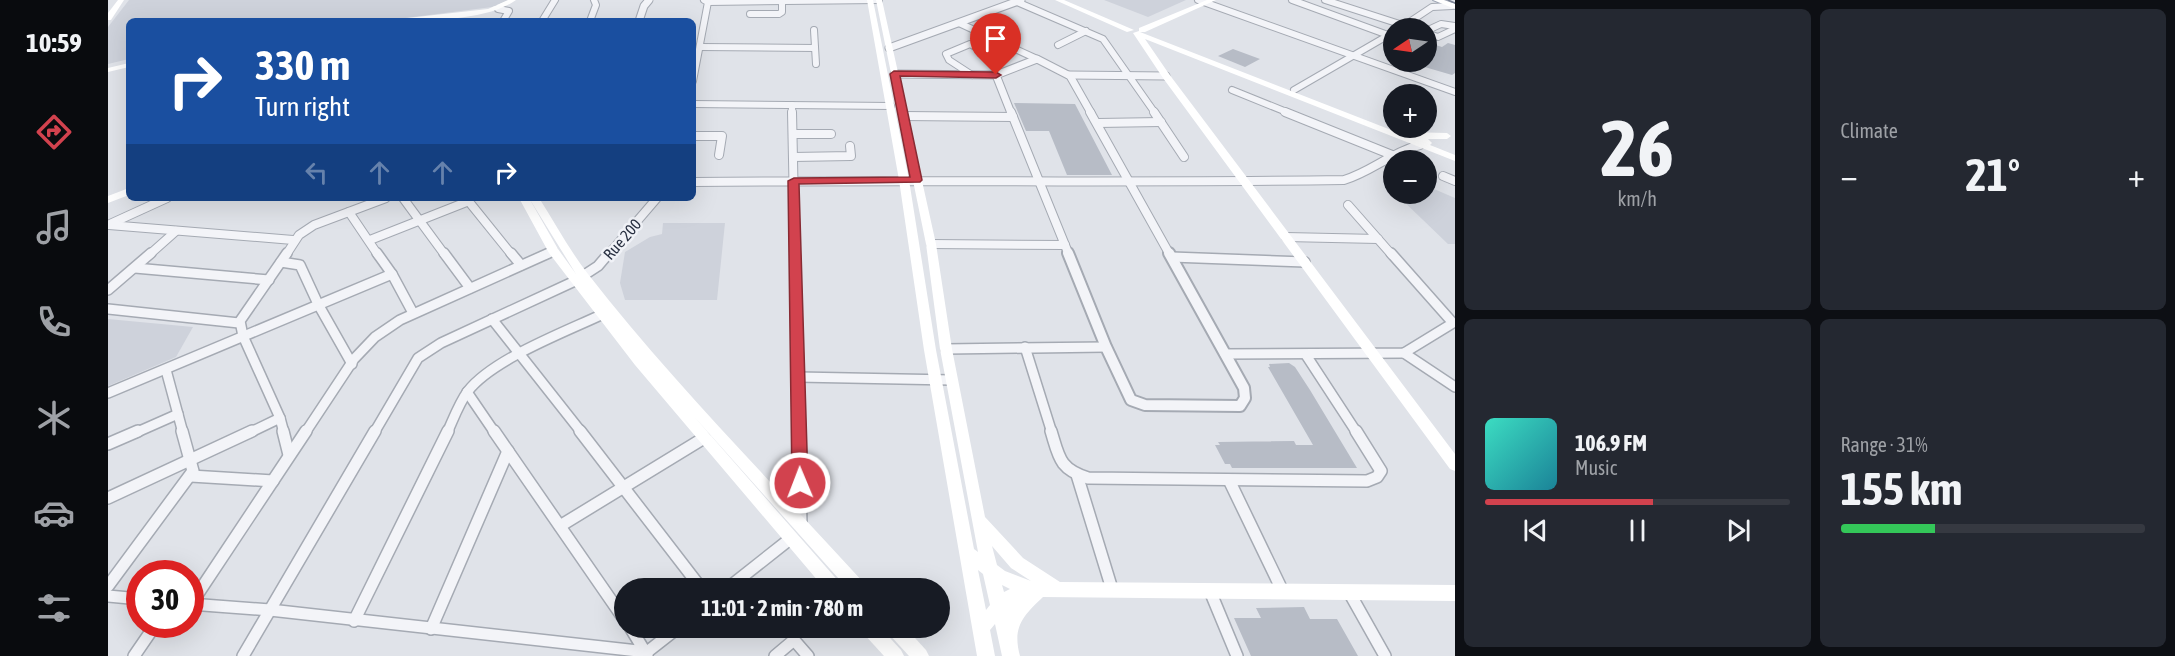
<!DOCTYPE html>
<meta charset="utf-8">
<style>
body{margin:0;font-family:"Asap Condensed",sans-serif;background:#242831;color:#f1f3f6;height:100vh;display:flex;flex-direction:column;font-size:22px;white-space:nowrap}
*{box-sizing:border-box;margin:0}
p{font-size:20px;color:#9ea1a6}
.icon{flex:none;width:33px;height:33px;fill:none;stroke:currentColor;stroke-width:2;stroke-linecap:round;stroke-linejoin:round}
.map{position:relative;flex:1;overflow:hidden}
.side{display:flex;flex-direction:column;gap:9px;padding:9px;background:#0d0f14;width:720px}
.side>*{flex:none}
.banner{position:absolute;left:18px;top:18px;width:570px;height:183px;border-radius:9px;box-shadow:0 6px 24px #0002;background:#1a4fa0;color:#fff;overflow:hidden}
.needle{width:39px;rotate:257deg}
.fabs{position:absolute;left:1275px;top:18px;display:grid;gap:12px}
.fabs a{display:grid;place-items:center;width:54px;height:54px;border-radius:50%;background:#171b24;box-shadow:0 6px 24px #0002;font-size:30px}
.speed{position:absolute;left:18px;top:560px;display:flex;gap:12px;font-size:30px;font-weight:700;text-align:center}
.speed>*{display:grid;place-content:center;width:78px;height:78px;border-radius:50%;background:#171b24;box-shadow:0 6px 24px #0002;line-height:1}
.speed .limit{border:9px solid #d22;background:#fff;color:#111}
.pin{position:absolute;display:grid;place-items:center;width:51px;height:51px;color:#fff;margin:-62px -26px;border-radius:50% 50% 50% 0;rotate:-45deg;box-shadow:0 0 6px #0007}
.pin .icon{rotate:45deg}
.me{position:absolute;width:66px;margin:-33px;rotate:359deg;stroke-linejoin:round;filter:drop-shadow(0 0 4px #0008)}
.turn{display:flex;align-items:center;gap:21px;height:126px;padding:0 30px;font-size:27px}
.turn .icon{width:78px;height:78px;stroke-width:2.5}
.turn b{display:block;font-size:42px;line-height:51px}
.lanes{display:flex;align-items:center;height:57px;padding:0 30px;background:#0003;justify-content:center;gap:30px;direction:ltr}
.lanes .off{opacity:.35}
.big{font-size:45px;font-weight:700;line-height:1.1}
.side .tile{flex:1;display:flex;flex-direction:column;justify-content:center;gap:9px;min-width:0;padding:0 21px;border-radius:9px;background:#242831}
.side .dial{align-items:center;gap:0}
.dial b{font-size:78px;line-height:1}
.song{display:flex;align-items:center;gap:18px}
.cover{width:72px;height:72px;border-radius:9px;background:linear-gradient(135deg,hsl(170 70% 55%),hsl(190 70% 35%))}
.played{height:6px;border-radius:3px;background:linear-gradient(90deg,#d2424e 55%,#363941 55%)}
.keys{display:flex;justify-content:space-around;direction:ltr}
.heat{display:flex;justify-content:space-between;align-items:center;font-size:33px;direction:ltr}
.charge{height:9px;border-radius:4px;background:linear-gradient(90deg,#34c759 31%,#363941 0)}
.side .tiles{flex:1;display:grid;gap:9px;grid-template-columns:repeat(2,1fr)}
.trip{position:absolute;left:506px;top:578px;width:336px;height:60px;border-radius:30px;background:#171b24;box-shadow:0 6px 24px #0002;font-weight:700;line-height:60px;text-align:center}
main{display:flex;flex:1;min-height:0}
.dock{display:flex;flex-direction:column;width:108px;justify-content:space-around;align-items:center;background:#090b0e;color:#9ea1a6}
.dock .icon{width:42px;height:42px}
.dock .selected{color:#d2424e}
.dock b{font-size:27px;color:#f1f3f6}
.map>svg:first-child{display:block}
.built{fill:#ced2db}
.building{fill:#b7bcc6}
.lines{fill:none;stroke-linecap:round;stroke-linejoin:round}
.minor-far3-casing{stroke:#a5aab3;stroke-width:8}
.minor-far2-casing{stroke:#a5aab3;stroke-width:10}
.minor-far1-casing{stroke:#a5aab3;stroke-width:12}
.minor-casing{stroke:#a5aab3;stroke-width:14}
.tertiary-far2-casing{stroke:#a5aab3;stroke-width:9}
.tertiary-far1-casing{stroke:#a5aab3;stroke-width:10}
.tertiary-casing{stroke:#a5aab3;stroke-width:14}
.primary-casing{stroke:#9fa6b5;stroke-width:2}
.minor-far3{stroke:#f3f4f8;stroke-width:6}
.minor-far2{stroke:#f3f4f8;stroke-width:8}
.minor-far1{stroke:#f3f4f8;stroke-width:9}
.minor{stroke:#f3f4f8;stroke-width:11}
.tertiary-far2{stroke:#f3f4f8;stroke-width:7}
.tertiary-far1{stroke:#f3f4f8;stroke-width:8}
.tertiary{stroke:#f3f4f8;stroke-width:10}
.secondary{fill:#fff;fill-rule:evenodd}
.primary{fill:#fff;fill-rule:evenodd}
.tram{stroke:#798193;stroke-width:1.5}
.route{fill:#d2424e;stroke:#882b33;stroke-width:1.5}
.labels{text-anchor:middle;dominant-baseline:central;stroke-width:5;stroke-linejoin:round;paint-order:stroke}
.street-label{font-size:16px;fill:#283041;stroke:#f0f2f7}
</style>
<main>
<nav class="dock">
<b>10:59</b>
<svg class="icon selected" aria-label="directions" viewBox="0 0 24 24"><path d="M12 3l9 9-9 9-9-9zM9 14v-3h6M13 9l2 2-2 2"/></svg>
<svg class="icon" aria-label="music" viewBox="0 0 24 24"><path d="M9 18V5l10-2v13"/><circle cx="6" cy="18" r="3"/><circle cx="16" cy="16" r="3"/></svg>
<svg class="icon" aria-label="phone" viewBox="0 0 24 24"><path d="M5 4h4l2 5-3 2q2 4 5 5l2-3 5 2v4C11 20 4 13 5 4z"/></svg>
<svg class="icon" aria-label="climate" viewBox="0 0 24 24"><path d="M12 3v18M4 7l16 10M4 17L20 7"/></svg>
<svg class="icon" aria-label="car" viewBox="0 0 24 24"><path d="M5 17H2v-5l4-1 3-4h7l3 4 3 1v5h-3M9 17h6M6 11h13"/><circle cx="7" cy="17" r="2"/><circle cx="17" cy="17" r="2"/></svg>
<svg class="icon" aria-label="filters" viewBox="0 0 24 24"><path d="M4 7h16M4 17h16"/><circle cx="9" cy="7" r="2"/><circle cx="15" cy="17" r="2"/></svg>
</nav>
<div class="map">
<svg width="1347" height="656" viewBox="0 0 1347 656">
<rect width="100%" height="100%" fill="#e0e3e9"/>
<g class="built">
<polygon points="21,0 402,0 384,7 274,21 21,21 21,59 0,64 0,27"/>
<polygon points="996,0 1078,0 1040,17"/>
<polygon points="1319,186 1347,198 1347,244 1340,244 1288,194 1318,194"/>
<polygon points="555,223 617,223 609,300 517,300 512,283 517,252 542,237 554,234"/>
<polygon points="0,319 85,327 68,357 0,386"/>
</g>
<g class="building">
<polygon points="1318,42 1334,47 1340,43 1347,45 1347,73 1344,75 1303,63 1318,62"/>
<polygon points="1125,49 1152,59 1137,67 1110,56"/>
<polygon points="906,103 967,104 1004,175 959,175 941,131 918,131"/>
<polygon points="1181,363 1187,367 1202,390 1249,468 1124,468 1122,464 1117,464 1107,445 1112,445 1110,442 1186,441 1188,445 1205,445 1160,367 1162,367 1161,364"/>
<polygon points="1196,607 1202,619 1229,619 1250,656 1143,656 1126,618 1153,618 1148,608"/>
</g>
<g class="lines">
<g class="minor-far3-casing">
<g id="minor-far3">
<polyline points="1090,0 1347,92"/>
<polyline points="1184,0 1280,35"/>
<polyline points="1217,0 1304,28"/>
<polyline points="600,2 771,0"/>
<polyline points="909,2 995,39 1047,113"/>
<polyline points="390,9 401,11 395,21"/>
<polyline points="642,14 671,14 674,12 674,1"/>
<polyline points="434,21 447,0"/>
<polyline points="482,21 488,5 486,0"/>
<polyline points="851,23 929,59"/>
<polyline points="1294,27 1324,7 1344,6"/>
<polyline points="706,30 708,64"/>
<polyline points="1318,31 1333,24 1347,26"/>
<polyline points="1318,33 1330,37 1347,29"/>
<polyline points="950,45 978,31"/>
<polyline points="592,47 707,48"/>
<polyline points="864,75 841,60 838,54 862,44 883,56"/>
<polyline points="585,81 600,2 596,0"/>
<polyline points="1124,90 1181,113"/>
<polyline points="1186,90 1286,32"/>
<polyline points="585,104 783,106"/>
<polyline points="684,105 684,113"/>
</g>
</g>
<g class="minor-far2-casing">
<g id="minor-far2">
<polyline points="684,112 687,255"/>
<polyline points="1046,112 1076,157"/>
<polyline points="1177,112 1284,155"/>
<polyline points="795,116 905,117"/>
<polyline points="990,123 1053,122"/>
<polyline points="685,134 723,134"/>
<polyline points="585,136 614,136 611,155"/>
<polyline points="685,157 743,156 742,146"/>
<polyline points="1335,176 1347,181"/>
<polyline points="295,198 337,255"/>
<polyline points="358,198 404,255"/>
<polyline points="1240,205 1284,255"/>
<polyline points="241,212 270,255"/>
<polyline points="2,224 59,198"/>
<polyline points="1,225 185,240"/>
<polyline points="1178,237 1270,239"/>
<polyline points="262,240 361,201"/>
<polyline points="823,244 957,245"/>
<polyline points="41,255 68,231"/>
<polyline points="178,255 191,235 206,225 278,198"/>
<polyline points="437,255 445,251"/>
<polyline points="500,255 549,198"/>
</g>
</g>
<g class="minor-far1-casing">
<g id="minor-far1">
<polyline points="269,253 284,274 305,313"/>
<polyline points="336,253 362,288"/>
<polyline points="403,253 413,265"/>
<polyline points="687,253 691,433"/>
<polyline points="1064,257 1197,262"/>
<polyline points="173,262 192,265 210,304 244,364"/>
<polyline points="27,268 161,280"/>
<polyline points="0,290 43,253"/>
<polyline points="0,309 131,323"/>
<polyline points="384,319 474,433"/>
<polyline points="917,347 944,433"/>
<polyline points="838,349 998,347"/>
<polyline points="1296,353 1347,387"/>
<polyline points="1117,354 1296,353 1345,323 1283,253"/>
<polyline points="1198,355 1249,433"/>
<polyline points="58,370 75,433"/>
<polyline points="690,377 843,380"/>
<polyline points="359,392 387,433"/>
<polyline points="0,393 284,274"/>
<polyline points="27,433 70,414"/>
<polyline points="141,433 172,418"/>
<polyline points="176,433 172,418 135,336 132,321 179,253"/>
<polyline points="197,433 246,359 267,337 292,320 441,253"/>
<polyline points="266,433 310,358 333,343 467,281 490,266 501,253"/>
<path d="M339 433C345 420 351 403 360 391 385 359 457 332 495 314"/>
</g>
</g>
<g class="minor-casing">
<g id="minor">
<polyline points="175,431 181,455"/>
<polyline points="386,431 516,619"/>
<polyline points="472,431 593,588"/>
<polyline points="691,431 693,525"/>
<path d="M943 431C951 457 951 469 980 478L1259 481 1269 477 1273 471 1248 431"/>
<polyline points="0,444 30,431"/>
<polyline points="969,475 1004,589"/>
<polyline points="83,476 165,481"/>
<polyline points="1121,480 1175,592"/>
<polyline points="0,498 144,431"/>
<polyline points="452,526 596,438"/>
<polyline points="0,586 85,471 74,431"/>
<polyline points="620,588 682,539"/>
<polyline points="1102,591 1129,656"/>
<polyline points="1241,592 1277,656"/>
<polyline points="0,596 32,599"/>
<polyline points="82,604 162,610 539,652 571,627"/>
<polyline points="83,604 198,431"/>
<polyline points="246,621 340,431"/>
<polyline points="522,627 539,655"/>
<polyline points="323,629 400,451"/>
<polyline points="26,656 48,624"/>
<polyline points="135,656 267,431"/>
<polyline points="667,656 686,640 700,656"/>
</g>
</g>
<g class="tertiary-far2-casing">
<g id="tertiary-far2">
<polyline points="531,21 536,6 541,0"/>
<polyline points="781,48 913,0"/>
<polyline points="786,74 888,75"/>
<polyline points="888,75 903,113"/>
<polyline points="888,75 929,59 962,76 983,113"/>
<polyline points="961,75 1058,76"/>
</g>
</g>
<g class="tertiary-far1-casing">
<g id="tertiary-far1">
<polyline points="903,112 961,255"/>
<polyline points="982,112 1062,255"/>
<path d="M585 182C802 180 1019 183 1236 180 1263 172 1284 152 1312 145"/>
</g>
</g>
<g class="tertiary-casing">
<polyline id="tertiary" points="960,253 998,347 1023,400 1037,405 1132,406 1137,398 1136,388 1061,253"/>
</g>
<g class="primary-casing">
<polygon id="primary" points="1325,0 1336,0 1347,4 1347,9"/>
</g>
<use href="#minor-far3" class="minor-far3"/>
<use href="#minor-far2" class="minor-far2"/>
<use href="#minor-far1" class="minor-far1"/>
<use href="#minor" class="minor"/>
<use href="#tertiary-far2" class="tertiary-far2"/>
<use href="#tertiary-far1" class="tertiary-far1"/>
<use href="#tertiary" class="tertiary"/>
<g class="secondary">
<polygon points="10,0 16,0 3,20 0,20 0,13"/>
<path d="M400 0H408C381 20 322 21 287 21L291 19 380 9Z"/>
<path d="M759 0H765L801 180 828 350 866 549 870 552 832 349 818 244 768 0H774L828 244 844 349 877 517 915 558 952 582 1347 585V601L935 597C915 616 904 627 912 656H894L887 624 882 630 887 656H869L816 350 791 180ZM884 546 903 568 923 581 897 571 889 565ZM870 570 875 574 882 605 878 610ZM894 585 902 589 896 592Z"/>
<polygon points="947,0 956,0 1026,30 1019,32"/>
<polygon points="1099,0 1108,0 1037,32 1032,32 1296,135 1300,132 1339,133 1343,136 1339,139 1320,139 1324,143 1322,145 1347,155 1347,161 1037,39 1061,74 1347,454 1347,471 1342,469 1055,78 1025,33 1031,31 1031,28"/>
<polygon points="21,63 21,67 0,72 0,68"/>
<polygon points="21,188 21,195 0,203 0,196"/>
<path d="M411 198H421L450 249 468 274 421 198H431C447 223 462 251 480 274 565 383 663 481 756 583L758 588H739L583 413 732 583 734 588H716L527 365 441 253Z"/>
<polygon points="753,627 772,627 793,650 796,656 776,656 755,633"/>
<polygon points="778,627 797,627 818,650 821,656 801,656 780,633"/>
</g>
<use href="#primary" class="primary"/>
<polyline class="tram" points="1340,0 1347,3"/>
</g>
<polygon class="route" points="786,71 888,72 893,75 888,78 792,76 814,180 812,182 691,184 700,483 698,488 692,490 686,488 684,483 680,181 686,178 802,177 782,74"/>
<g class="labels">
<g class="street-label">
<text transform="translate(514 239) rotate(-49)">Rue 200</text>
</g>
</g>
</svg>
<div class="fabs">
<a><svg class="needle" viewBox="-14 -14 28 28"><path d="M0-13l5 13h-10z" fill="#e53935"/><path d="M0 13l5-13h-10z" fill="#9ea1a6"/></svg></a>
<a>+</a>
<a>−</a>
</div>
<div class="speed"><div class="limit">30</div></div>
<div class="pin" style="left:888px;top:75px;background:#d93025"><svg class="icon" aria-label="arrive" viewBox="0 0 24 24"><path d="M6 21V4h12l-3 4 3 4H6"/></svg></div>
<svg class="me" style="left:692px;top:483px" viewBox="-20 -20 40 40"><circle r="17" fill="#d2424e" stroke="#fff" stroke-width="3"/><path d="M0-11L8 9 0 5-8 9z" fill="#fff"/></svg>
<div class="trip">11:01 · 2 min · 780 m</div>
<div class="banner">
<div class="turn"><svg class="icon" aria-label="right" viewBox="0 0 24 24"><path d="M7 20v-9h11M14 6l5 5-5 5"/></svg><div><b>330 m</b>Turn right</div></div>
<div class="lanes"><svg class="icon off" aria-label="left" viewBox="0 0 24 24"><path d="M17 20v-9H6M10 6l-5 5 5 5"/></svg><svg class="icon off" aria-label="ahead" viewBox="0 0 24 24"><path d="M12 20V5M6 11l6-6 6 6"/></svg><svg class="icon off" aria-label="ahead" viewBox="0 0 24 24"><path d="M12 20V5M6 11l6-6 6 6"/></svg><svg class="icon" aria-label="right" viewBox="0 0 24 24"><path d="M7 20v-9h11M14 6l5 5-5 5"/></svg></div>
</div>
</div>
<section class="side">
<div class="tiles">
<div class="tile dial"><b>26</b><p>km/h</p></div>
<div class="tile"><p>Climate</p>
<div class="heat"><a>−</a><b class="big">21°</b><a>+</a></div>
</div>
<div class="tile">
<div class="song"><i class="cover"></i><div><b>106.9 FM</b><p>Music</p></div></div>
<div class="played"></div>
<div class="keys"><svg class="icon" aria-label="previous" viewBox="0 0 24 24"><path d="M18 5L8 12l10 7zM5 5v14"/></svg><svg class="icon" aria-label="pause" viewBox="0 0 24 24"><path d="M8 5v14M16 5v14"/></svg><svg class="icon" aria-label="next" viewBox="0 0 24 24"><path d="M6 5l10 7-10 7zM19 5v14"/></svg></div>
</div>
<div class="tile"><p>Range · 31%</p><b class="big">155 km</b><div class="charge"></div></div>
</div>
</section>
</main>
